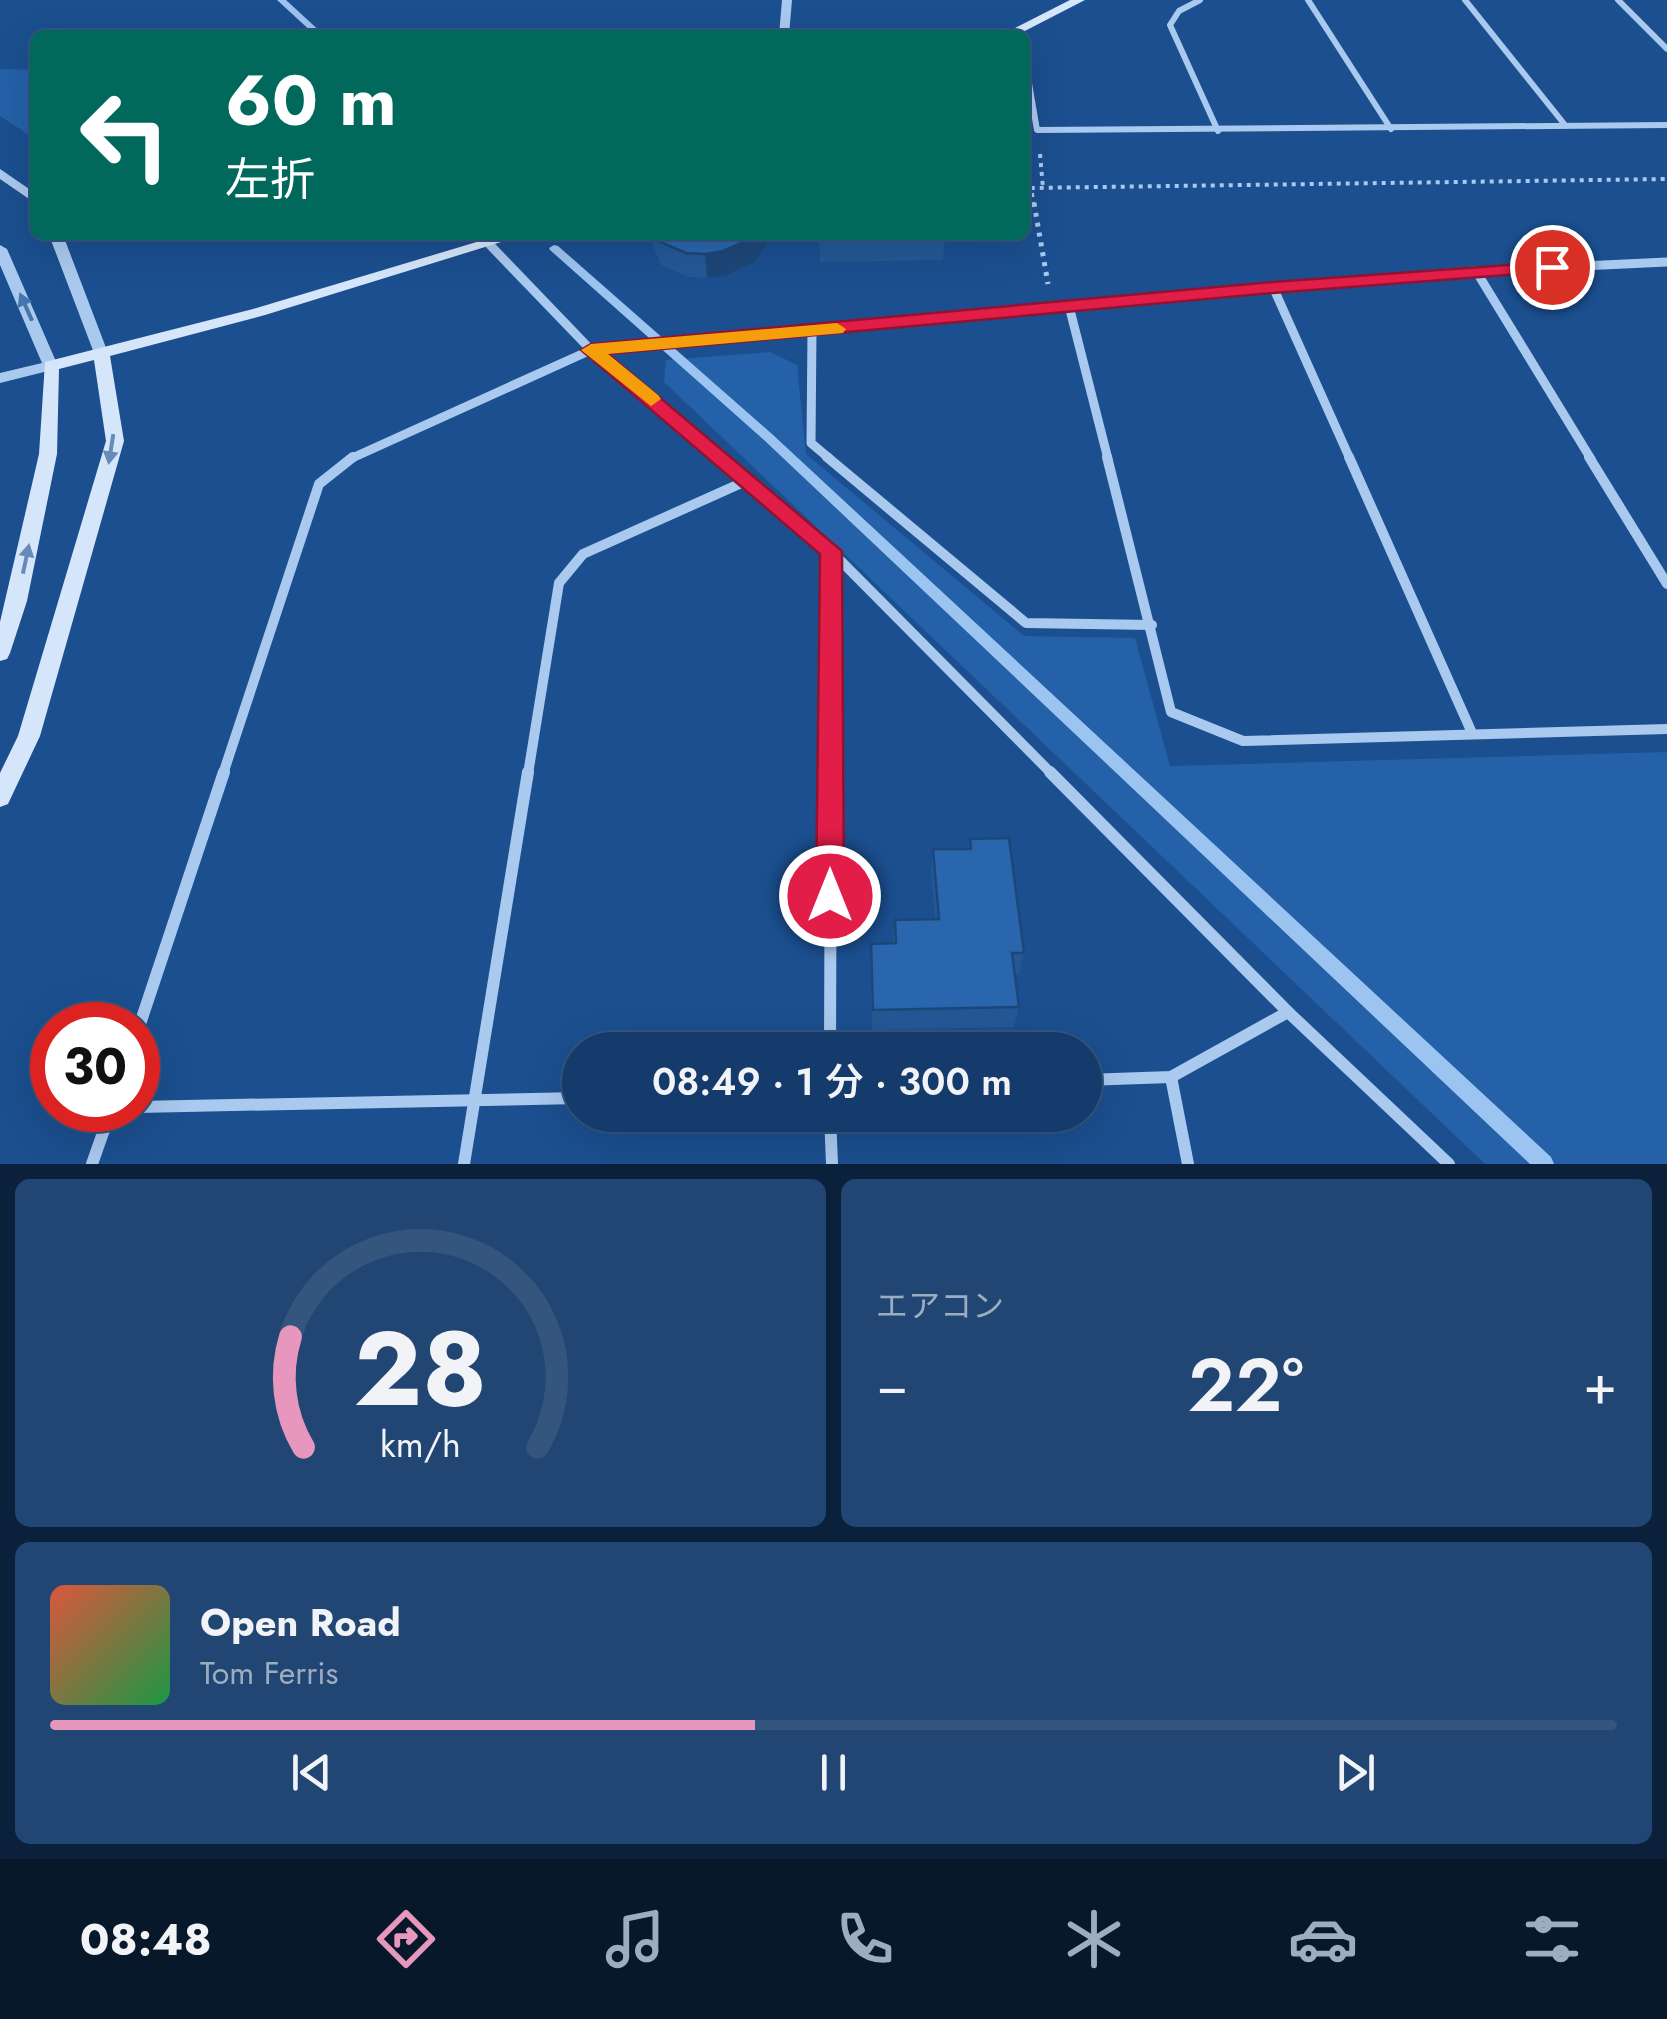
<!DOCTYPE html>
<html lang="ja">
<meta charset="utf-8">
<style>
body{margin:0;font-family:Jost,"Noto Sans JP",sans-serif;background:#214673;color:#f1f3f6;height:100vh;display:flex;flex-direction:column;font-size:38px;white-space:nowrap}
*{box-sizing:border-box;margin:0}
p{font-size:32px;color:#9dadc1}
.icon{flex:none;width:55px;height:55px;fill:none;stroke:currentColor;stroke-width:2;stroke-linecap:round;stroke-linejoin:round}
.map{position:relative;height:1164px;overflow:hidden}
.panel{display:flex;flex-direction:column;gap:15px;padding:15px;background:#0b203b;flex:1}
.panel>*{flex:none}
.banner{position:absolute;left:30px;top:30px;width:1000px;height:210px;border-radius:15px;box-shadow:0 10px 40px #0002,0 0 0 2px #33557e;background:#00695c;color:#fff;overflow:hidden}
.speed{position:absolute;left:30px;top:1002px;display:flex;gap:20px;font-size:50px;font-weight:700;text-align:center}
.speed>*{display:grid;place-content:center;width:130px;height:130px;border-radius:50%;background:#143b6b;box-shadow:0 10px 40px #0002,0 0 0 2px #33557e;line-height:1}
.speed .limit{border:15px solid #d22;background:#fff;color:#111}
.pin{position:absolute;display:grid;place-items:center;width:85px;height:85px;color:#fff;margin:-42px;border:5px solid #fff;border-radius:50%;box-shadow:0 2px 10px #0007}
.me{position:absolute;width:110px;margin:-55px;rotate:0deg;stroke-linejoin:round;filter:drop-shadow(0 0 8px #0008)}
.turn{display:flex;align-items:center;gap:35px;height:210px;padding:0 30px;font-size:45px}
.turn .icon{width:130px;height:130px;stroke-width:2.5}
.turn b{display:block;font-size:70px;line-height:85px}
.big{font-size:75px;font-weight:600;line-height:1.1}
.panel .card{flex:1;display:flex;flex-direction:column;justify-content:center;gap:15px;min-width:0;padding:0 35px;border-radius:15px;background:#214673}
.panel .dial{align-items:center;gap:0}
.dial svg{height:260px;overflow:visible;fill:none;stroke:#33557e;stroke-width:7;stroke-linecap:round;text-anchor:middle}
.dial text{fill:#f1f3f6;stroke:none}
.song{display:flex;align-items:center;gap:30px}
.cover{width:120px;height:120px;border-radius:15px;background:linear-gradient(135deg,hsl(10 70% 55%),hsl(140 70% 35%))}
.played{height:10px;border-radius:5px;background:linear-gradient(90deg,#e797bd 45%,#33557e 45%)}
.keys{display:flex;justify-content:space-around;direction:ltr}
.heat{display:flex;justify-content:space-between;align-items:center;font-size:55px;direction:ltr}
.panel .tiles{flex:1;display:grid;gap:15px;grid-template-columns:1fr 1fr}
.card:last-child{grid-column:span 2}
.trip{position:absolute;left:562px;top:1032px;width:540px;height:100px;border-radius:50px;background:#143b6b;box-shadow:0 10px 40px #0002,0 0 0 2px #33557e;font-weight:600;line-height:100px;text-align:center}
.tabs{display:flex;height:160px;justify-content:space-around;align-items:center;background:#08182b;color:#9dadc1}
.tabs .icon{width:70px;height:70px}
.tabs .on{color:#e797bd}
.tabs b{font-size:45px;color:#f1f3f6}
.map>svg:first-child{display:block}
.green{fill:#2461a8}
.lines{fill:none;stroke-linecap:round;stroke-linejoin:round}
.stream{fill:#9cc4f0;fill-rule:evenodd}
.path-far1{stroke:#a9c9ee;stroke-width:4;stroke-dasharray:4 5;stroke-linecap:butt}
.path{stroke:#a9c9ee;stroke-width:5;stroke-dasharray:4 6;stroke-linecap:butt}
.minor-far3{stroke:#a9c9ee;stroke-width:6}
.minor-far2{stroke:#a9c9ee;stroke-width:9}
.minor-far1{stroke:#a9c9ee;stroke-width:10}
.minor{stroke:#a9c9ee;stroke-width:12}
.tertiary{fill:#a9c9ee;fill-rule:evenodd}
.secondary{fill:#d6e6fa;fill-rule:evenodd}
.wall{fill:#245895}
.shaded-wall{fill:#1d4779}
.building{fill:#2a66ad;stroke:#1d4779;stroke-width:2.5}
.oneway{fill:#4674ac}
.oneway2{fill:#668bba}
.route{fill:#e11d48;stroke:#92132f;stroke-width:2.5}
.slow{fill:#f59e0b}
</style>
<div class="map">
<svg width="1667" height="1164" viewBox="0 0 1667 1164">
<rect width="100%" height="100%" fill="#1b4f8f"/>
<g class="green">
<polygon points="0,69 35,70 35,139 0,116"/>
<polygon points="770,352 797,365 806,454 1024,636 1135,638 1170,766 1667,752 1667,1164 1485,1164 664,382 666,360"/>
</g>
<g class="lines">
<g class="stream">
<polygon points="277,0 286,0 324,35 315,35"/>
<polygon points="554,245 558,246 772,434 1551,1157 1554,1164 1530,1164 764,440 550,250 549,248"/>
</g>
<g class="path-far1">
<polyline points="1040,154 1043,188"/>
<polyline points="1034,206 1031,188 1667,179"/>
</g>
<polyline class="path" points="1034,203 1048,284"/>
<g class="minor-far3">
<polyline points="1200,0 1179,11 1170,25 1218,131"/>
<polyline points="1308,0 1391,129"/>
<polyline points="1465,0 1565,125"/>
<polyline points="1618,0 1667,49"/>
<polyline points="1025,60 1037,130 1667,125"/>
</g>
<g class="minor-far2">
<polyline points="490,245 591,350 721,459"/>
<polyline points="1476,271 1591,459"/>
<polyline points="1273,287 1350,459"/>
<polyline points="1069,306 1108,459"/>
<polyline points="812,331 811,443 830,459"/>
<polyline points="350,459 591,350 1273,287 1476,271 1667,262"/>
</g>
<g class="minor-far1">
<polyline points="719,457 831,551 1052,774"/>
<polyline points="827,457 1026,623 1152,625"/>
<polyline points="1107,457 1171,712 1243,741 1667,729"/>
<polyline points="1349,457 1472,733"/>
<polyline points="1589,457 1667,584"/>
<polyline points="223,774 319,484 353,457"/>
<polyline points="528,774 559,583 583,554 746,481"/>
<polyline points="831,774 831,551"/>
</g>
<g class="minor">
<polyline points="1050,772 1288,1012 1449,1164"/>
<polyline points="138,1030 224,772"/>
<polyline points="830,1050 831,772"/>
<polyline points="1171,1077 1188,1164"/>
<polyline points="1085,1080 1171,1077 1288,1012"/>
<polyline points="138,1107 580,1098"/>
<polyline points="830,1115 832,1164"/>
<polyline points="92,1164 111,1110"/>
<polyline points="464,1164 528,772"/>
</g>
<g class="tertiary">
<polygon points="782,0 792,0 789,35 779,35"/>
<polygon points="0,169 35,193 35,203 0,179"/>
<polygon points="49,235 63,235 108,353 106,356 101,358 94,353"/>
<polygon points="0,245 7,249 58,366 56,369 0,383 0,373 42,363 0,265"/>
</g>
<g class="secondary">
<polygon points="1070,0 1085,0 1017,35 1001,35"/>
<polygon points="500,235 524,235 265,315 110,356 124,441 40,736 8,804 0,807 0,773 18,736 106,441 94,360 59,369 57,454 27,601 10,653 7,659 0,661 0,622 39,454 45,362 253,309"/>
</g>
</g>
<g class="wall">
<polygon points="652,235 769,235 769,241 754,262 725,276 707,278 688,277 661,265 653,245"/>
<polygon points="819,235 945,235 943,260 820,262"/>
<polygon points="970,839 1024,953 1019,974 1015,974 1019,1007 1014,1027 872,1030 870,965 871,944 893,943 895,920 935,919 931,872 933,849 968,849"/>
</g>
<polygon class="shaded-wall" points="755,235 769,235 769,241 754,262 725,276 707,278 705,254"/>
<g class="building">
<polygon points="656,235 755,235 753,238 723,251 705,254 686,253 658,241"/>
<polygon points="820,235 945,235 945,236 820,238"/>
<polygon points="1009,838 1024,953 1012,953 1019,1007 873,1010 871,944 896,943 895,920 939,919 933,849 971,849 970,839"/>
</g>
<defs><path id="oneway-solid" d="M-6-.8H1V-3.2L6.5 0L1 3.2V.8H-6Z" transform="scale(2.5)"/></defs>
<use class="oneway" href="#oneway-solid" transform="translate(26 307) rotate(-114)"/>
<g class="oneway2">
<use href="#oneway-solid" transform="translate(111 449) rotate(99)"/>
<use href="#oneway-solid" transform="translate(26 559) rotate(-78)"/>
</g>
<polygon class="route" points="1552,262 1559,263 1559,271 1273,293 608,354 842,551 844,896 840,905 830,909 820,905 816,896 820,554 581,350 591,344 1273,282"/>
<polygon class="slow" points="837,323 846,329 843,333 608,354 658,395 661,399 651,406 581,350 591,344"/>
</svg>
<div class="speed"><div class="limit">30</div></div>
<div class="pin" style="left:1552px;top:267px;background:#d93025"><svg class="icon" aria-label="arrive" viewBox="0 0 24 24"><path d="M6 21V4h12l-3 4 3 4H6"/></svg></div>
<svg class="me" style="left:830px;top:896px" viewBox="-20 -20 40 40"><circle r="17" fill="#e11d48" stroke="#fff" stroke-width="3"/><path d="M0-11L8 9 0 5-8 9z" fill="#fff"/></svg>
<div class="trip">08:49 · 1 分 · 300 m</div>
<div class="banner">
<div class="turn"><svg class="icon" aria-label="left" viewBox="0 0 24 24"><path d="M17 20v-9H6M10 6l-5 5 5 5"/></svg><div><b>60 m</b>左折</div></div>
</div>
</div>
<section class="panel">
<div class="tiles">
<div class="card dial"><svg viewBox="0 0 100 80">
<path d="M14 69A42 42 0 1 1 86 69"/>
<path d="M14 69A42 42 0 0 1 10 35" stroke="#e797bd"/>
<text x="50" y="56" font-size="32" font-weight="700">28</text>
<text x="50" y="72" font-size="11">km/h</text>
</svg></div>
<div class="card"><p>エアコン</p>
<div class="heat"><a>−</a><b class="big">22°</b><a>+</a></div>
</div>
<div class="card">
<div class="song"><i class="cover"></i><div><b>Open Road</b><p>Tom Ferris</p></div></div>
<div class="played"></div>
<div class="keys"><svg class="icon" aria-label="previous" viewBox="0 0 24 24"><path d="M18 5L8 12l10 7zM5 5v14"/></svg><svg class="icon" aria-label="pause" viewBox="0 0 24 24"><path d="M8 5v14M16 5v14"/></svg><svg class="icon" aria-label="next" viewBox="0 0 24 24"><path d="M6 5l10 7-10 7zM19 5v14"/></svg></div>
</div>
</div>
</section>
<nav class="tabs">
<b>08:48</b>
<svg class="icon on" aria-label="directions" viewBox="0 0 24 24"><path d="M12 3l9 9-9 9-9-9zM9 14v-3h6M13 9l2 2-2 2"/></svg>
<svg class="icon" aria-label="music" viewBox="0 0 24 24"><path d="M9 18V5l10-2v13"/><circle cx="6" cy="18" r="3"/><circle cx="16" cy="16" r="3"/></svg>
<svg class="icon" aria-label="phone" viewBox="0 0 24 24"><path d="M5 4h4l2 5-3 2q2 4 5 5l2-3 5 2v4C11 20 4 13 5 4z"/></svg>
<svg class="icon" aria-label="climate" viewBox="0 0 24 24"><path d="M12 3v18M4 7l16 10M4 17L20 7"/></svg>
<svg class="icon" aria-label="car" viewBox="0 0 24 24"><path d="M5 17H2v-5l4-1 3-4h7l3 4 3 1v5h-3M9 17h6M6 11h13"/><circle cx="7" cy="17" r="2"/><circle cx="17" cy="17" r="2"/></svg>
<svg class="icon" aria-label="filters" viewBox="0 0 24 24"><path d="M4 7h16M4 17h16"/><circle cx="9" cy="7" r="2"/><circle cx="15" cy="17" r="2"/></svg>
</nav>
